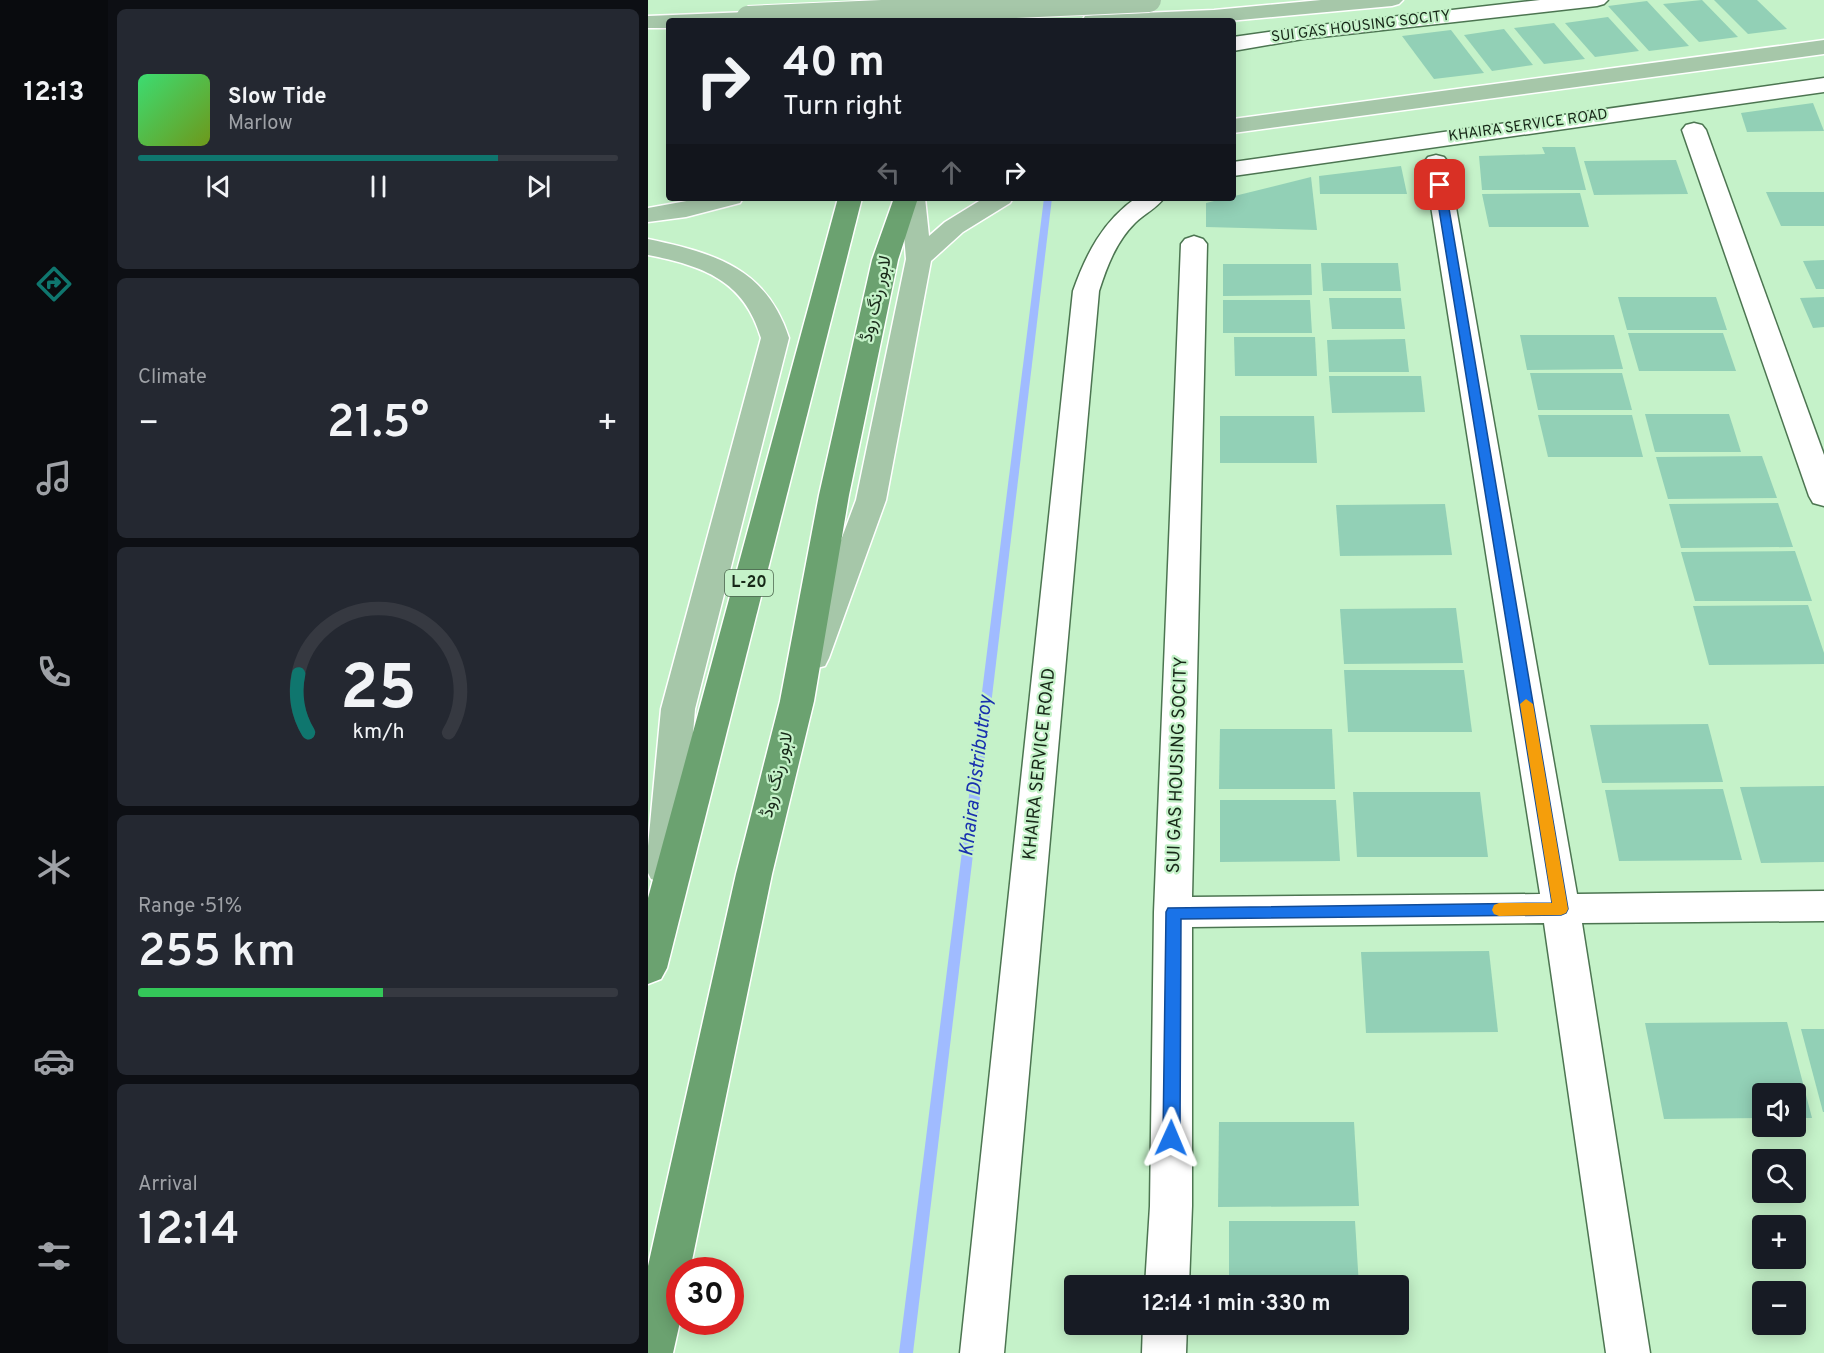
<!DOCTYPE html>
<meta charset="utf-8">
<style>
body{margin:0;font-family:Overpass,Vazirmatn,sans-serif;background:#242831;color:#f1f3f6;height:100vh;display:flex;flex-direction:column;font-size:22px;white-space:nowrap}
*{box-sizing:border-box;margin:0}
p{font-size:20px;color:#9ea1a6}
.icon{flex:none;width:33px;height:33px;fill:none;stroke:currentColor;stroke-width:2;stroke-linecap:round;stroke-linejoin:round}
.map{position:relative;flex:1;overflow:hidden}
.drawer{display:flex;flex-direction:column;gap:9px;padding:9px;background:#0d0f14;width:540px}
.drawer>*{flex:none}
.hud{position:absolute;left:18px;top:18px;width:570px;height:183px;border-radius:6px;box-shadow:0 3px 15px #0003;background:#171b24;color:#f1f3f6;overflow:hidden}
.buttons{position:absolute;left:1104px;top:1083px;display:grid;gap:12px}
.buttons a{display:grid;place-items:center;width:54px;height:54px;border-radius:6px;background:#171b24;box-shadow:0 3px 15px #0003;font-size:30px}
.speed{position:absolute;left:18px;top:1257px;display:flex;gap:12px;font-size:30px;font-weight:700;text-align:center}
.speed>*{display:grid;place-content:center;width:78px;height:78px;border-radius:50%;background:#171b24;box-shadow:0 3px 15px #0003;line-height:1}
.speed .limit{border:9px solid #d22;background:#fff;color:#111}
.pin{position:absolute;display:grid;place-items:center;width:51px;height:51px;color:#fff;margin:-26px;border-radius:12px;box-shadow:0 3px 9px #0006}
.me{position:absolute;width:66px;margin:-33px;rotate:1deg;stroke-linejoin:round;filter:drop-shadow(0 0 4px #0008)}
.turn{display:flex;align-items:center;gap:21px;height:126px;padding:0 18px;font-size:27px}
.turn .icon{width:78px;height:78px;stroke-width:2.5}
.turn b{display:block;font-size:42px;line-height:51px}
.lanes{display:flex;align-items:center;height:57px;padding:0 18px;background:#0003;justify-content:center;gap:30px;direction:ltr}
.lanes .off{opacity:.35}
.big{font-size:45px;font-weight:600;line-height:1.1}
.drawer .tile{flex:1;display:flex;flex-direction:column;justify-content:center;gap:9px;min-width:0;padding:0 21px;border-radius:9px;background:#242831}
.drawer .dial{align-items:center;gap:0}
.dial svg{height:156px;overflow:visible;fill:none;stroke:#363941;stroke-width:7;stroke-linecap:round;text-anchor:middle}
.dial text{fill:#f1f3f6;stroke:none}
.song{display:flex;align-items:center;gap:18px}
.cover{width:72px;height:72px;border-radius:9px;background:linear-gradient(135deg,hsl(140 70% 55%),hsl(80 70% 35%))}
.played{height:6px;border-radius:3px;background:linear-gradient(90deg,#0f766e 75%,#363941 75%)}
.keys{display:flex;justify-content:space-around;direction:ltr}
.heat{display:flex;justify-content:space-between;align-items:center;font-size:33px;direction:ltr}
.charge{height:9px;border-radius:4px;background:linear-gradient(90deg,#34c759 51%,#363941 0)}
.trip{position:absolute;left:416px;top:1275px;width:345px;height:60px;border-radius:6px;background:#171b24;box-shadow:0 3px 15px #0003;font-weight:600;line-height:60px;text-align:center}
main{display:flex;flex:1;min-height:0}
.tab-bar{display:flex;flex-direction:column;width:108px;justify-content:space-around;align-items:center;background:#090b0e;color:#9ea1a6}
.tab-bar .icon{width:42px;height:42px}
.tab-bar .current{color:#0f766e}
.tab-bar b{font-size:27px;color:#f1f3f6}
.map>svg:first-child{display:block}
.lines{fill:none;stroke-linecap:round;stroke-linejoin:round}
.stream{fill:#a0bbff;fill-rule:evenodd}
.building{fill:#92d0b6}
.minor-casing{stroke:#4c7551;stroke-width:3}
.major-casing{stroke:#fff;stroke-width:3}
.highway-casing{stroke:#fff;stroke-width:3}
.minor{fill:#fff;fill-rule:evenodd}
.major{fill:#a6c7a9;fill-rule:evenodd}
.highway{fill:#6ba270;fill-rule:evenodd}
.major-bridge-casing{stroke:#fff;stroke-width:26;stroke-linecap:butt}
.major-bridge{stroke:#a6c7a9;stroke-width:24}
.route{fill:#1a73e8;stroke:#114b97;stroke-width:1.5}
.slow{fill:#f59e0b}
.labels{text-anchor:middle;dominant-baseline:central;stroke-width:4.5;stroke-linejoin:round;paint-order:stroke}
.far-street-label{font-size:15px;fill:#172818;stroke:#c5f2c9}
.shield{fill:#c5f2c9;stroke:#4b654d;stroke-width:1.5}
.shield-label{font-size:16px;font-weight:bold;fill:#172818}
.street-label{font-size:18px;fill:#172818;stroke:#c5f2c9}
.water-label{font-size:20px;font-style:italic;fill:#1931af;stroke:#c5f2c9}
</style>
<main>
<nav class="tab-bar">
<b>12:13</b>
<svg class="icon current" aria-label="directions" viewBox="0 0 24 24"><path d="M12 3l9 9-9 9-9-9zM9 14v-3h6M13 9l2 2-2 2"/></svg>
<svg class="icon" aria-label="music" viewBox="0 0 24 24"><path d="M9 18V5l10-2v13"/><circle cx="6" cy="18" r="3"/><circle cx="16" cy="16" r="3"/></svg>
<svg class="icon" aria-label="phone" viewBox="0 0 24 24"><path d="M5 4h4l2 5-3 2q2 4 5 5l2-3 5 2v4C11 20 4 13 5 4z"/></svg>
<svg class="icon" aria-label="climate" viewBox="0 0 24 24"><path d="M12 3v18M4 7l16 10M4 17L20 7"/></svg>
<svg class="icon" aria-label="car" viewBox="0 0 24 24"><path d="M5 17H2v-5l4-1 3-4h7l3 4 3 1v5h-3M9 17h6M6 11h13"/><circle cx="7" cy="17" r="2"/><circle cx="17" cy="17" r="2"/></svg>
<svg class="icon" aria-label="filters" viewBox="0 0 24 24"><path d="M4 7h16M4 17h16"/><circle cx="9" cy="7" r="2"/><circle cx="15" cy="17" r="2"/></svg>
</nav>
<section class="drawer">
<div class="tile">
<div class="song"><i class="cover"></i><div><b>Slow Tide</b><p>Marlow</p></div></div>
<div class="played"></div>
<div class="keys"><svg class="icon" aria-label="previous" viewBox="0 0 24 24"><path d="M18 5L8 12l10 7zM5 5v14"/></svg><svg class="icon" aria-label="pause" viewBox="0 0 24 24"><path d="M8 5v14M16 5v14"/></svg><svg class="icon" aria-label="next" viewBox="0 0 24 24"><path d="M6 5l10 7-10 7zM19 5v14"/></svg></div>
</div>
<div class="tile"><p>Climate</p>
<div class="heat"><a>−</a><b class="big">21.5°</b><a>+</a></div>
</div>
<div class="tile dial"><svg viewBox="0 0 100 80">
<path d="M14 69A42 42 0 1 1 86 69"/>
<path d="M14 69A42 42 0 0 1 9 39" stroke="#0f766e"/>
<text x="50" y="56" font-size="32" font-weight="700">25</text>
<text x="50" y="72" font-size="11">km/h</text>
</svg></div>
<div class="tile"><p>Range · 51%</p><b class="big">255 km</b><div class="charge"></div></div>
<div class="tile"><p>Arrival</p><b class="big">12:14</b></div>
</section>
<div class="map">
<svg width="1176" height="1353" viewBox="0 0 1176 1353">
<rect width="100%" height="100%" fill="#c5f2c9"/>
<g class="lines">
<polygon class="stream" points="396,198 404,198 265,1353 251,1353"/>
</g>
<g class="building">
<polygon points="1054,0 1090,37 1051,42 1015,4"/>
<polygon points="1066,0 1109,0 1139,29 1100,34"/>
<polygon points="999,1 1041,46 1001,51 960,6"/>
<polygon points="960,17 991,51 947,57 917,23"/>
<polygon points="906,23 937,59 896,64 866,28"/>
<polygon points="856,29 885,65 844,71 816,35"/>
<polygon points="803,30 836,73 786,79 754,36"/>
<polygon points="1165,103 1176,131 1099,132 1093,113"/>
<polygon points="894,147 927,147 938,190 834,190 831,156 897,154"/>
<polygon points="1028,160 1040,194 946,195 936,161"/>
<polygon points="753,166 759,194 672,194 671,176"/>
<polygon points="663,177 669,230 558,227 558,203"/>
<polygon points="1118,192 1176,192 1176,226 1133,226"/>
<polygon points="932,193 941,227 841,227 834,194"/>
<polygon points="1176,260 1176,289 1168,289 1155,261"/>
<polygon points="673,263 750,263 753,291 675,291"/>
<polygon points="575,264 663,264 664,295 575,296"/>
<polygon points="970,297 1068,297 1079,330 979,330"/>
<polygon points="1176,297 1176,327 1165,328 1152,298"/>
<polygon points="681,298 753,298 757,329 684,329"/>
<polygon points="575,300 662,300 664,333 575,333"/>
<polygon points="980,333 1075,333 1088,371 991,371"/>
<polygon points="872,335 966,335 975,369 879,370"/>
<polygon points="586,337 667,337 669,376 587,376"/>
<polygon points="757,339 761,372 681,372 679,340"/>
<polygon points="882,373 974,373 984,410 890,410"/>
<polygon points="681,376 773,376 777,412 684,413"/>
<polygon points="997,414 1081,414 1093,452 1007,452"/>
<polygon points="890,415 984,415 995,457 900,457"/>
<polygon points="572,416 666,416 669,463 572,463"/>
<polygon points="1114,456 1129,498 1020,499 1008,457"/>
<polygon points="1130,503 1145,547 1033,548 1021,504"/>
<polygon points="797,504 804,555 692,556 688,505"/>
<polygon points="1147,551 1164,601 1047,601 1033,552"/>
<polygon points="1160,605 1176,653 1176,664 1061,665 1045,606"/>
<polygon points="808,608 815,663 696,664 692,609"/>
<polygon points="696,670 816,670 824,732 700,732"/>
<polygon points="1060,724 1075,782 954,783 942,725"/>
<polygon points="572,729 684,729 687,789 571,789"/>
<polygon points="1176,786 1176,862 1113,863 1092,787"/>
<polygon points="1075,789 1094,860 971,861 957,790"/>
<polygon points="705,792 832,792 840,857 709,857"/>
<polygon points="572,800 688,800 692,861 572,862"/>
<polygon points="841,951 850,1032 718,1033 713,952"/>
<polygon points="1139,1022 1164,1118 1148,1118 1148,1094 1114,1094 1114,1118 1016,1119 997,1023"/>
<polygon points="1153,1029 1176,1029 1176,1112 1175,1112"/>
<polygon points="571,1122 706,1122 711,1206 570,1207"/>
<polygon points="581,1221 707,1221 711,1286 581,1286"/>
</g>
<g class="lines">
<g class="minor-casing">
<g id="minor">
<polygon points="892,0 960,0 956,4 949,6 655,39 585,51 585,37 655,27"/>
<polygon points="1176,78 1176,92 585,176 585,162"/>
<polygon points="1046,123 1054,125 1058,130 1176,455 1176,506 1165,503 1161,496 1034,130 1038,125"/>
<polygon points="788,155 796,157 800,162 929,894 1176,891 1176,921 934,923 1002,1353 958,1353 896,923 544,927 544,1206 541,1286 497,1286 502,1206 506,912 533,244 537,239 546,236 555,239 559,244 544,897 892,894 776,162 780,157"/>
<path d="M488 198H516C509 208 496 214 487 223 468 242 459 266 451 291L356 1353H312L425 291C438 254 455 221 488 198Z"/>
<polygon points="495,1324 539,1324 538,1353 494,1353"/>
</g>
</g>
<g class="major-casing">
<g id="major">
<polygon points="673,0 755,0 751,4 744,6 581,21 434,21 437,16 445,15 566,10"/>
<polygon points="100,12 108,13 111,18 109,21 21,21 21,28 0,28 0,16"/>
<polygon points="1176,40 1176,54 585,133 585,119"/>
<polygon points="55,198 95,198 92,203 38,217 0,222 0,208"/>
<polygon points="253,198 277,198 281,236 297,222 336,198 365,198 362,203 315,232 283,261 238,500 181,658 177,666 165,669 153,666 149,658 208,500 258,259"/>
<path d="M0 239C66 253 119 268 141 338L47 709 34 869 29 879 16 883 3 879 0 873V846L13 709 113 338C96 280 55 266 0 255Z"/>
</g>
</g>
<g class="highway-casing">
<g id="highway">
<polygon points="190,198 214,198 19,968 13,979 0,984 0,898"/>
<polygon points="246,198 270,198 250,260 201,495 166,701 124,874 42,1270 32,1270 32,1322 25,1353 0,1353 0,1266 88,874 132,701 171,495 224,260"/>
</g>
</g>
<use href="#minor" class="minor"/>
<use href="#major" class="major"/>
<use href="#highway" class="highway"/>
<g class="major-bridge-casing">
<polyline id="major-bridge" points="100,18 501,0"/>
</g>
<use href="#major-bridge" class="major-bridge"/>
</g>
<polygon class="route" points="792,182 797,185 920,909 918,913 913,915 533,919 532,1138 529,1144 523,1146 517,1144 515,1138 518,912 520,908 904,903 787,185"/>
<polygon class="slow" points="878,699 885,704 920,909 918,913 913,915 851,916 846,914 844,910 846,905 851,903 904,903 872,704"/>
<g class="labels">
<g class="far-street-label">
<text transform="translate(713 27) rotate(-7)">SUI GAS HOUSING SOCITY</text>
<text transform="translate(880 126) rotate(-8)">KHAIRA SERVICE ROAD</text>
</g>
<rect class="shield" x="77" y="570" width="48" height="26" rx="4.5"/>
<g class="shield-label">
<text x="101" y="583">L-20</text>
</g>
<g class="street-label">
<text transform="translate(229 299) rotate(-77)">لاہور رنگ روڈ</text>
<text transform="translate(392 764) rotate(-84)">KHAIRA SERVICE ROAD</text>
<text transform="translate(530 765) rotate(-88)">SUI GAS HOUSING SOCITY</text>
<text transform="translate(130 775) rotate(-76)">لاہور رنگ روڈ</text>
</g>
<g class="water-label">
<text transform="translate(329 776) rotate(-83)">Khaira Distributroy</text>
</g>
</g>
</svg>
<div class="buttons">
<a><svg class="icon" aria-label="sound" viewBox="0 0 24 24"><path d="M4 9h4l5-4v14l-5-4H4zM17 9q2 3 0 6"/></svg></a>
<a><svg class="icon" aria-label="search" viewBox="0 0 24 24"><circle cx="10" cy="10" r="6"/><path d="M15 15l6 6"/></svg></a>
<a>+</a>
<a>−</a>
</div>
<div class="speed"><div class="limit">30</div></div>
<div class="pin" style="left:792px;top:185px;background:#d93025"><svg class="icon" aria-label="arrive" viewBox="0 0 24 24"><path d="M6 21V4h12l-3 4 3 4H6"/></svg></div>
<svg class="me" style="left:523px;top:1138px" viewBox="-20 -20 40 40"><path d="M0-17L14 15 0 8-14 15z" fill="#1a73e8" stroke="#fff" stroke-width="4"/></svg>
<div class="trip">12:14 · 1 min · 330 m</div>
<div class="hud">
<div class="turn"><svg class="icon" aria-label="right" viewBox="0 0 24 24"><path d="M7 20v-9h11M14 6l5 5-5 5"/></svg><div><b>40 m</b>Turn right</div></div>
<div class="lanes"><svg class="icon off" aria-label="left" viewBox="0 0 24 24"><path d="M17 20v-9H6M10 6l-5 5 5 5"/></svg><svg class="icon off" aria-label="ahead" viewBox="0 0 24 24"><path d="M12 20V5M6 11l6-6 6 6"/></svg><svg class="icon" aria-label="right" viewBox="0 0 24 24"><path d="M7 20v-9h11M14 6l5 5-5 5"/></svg></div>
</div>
</div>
</main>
